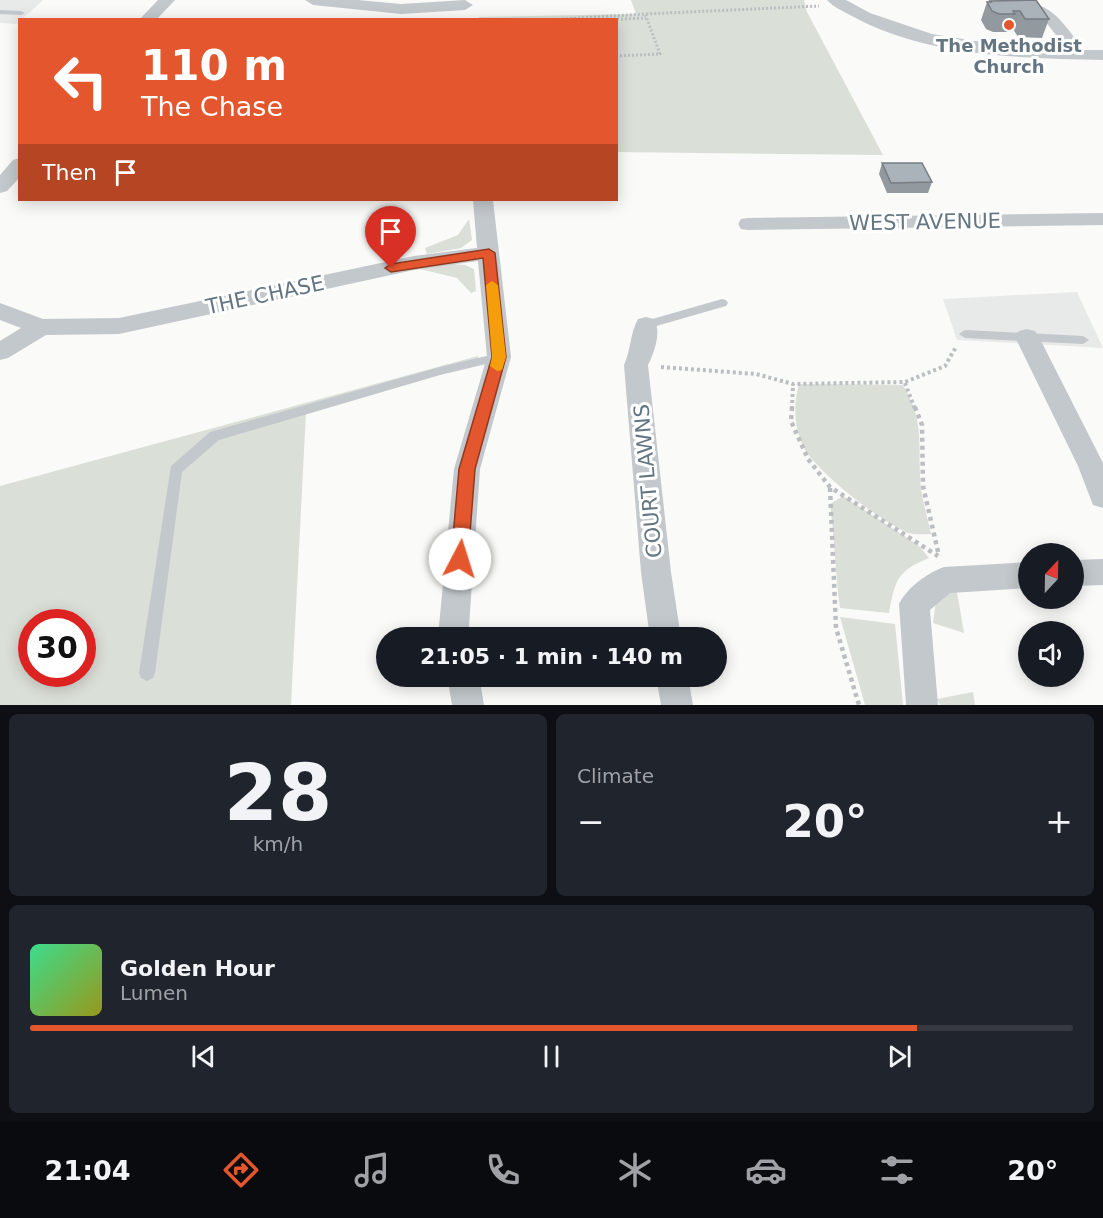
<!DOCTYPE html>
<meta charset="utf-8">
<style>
body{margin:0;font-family:"DejaVu Sans",sans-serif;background:#20242c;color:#f1f3f6;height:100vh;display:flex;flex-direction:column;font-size:22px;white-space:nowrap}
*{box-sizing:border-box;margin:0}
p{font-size:20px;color:#9ea1a6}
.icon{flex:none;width:33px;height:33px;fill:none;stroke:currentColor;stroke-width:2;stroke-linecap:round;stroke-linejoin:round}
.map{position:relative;height:705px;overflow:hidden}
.panel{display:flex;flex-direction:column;gap:9px;padding:9px;background:#0d0f14;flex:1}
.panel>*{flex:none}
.top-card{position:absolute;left:18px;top:18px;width:600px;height:183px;border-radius:0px;box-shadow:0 3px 15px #0003;background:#e4572e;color:#fff;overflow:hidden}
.needle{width:39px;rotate:22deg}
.fabs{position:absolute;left:1018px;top:543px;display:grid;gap:12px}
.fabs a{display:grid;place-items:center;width:66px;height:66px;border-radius:50%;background:#171b24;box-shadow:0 3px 15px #0003;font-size:30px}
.speed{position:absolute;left:18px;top:609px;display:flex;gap:12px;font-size:30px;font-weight:700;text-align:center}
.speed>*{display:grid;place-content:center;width:78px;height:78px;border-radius:50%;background:#171b24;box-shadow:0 3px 15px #0003;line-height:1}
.speed .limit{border:9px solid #d22;background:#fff;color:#111}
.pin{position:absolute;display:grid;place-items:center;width:51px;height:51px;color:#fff;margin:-62px -26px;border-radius:50% 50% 50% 0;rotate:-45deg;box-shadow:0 0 6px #0007}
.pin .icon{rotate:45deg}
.me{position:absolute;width:66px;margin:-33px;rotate:5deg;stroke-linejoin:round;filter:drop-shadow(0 0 4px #0008)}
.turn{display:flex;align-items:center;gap:21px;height:126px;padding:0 24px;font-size:27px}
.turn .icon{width:78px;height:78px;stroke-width:2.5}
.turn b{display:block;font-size:42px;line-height:51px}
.then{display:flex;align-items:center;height:57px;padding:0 24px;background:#0003;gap:12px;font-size:22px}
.big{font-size:45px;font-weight:600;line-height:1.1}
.panel .tile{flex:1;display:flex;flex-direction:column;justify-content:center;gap:9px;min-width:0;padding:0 21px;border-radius:9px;background:#20242c}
.panel .dial{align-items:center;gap:0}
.dial b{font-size:78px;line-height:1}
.song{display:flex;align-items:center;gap:18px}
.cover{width:72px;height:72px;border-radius:9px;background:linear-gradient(135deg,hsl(150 70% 55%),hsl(60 70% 35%))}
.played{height:6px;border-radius:3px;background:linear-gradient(90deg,#e4572e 85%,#363941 85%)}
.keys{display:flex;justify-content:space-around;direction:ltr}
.heat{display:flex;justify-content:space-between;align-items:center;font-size:33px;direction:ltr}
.panel .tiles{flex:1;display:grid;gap:9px;grid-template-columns:1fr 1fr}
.tile:last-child{grid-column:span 2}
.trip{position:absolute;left:376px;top:627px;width:351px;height:60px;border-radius:30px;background:#171b24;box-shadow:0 3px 15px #0003;font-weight:600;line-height:60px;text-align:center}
.menu{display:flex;height:96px;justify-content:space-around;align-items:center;background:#090b0e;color:#9ea1a6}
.menu .icon{width:42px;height:42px}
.menu .active{color:#e4572e}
.menu b{font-size:27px;color:#f1f3f6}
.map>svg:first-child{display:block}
.built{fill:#e8e9e9}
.green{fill:#dadfd7;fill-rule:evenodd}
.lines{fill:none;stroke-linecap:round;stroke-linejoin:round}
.path-far2{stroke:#bbbfc2;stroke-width:3;stroke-dasharray:2 2;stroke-linecap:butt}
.path-far1{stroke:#bbbfc2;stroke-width:4;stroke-dasharray:3 3;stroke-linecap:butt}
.path{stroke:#bbbfc2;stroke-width:4.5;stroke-dasharray:4 4;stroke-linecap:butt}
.lane{fill:#c3c8cc;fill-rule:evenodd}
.street{fill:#c3c8cc;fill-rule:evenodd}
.wall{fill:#929a9f}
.building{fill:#aab3b9;stroke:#777d82;stroke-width:1.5}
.route{fill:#e4572e;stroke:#94391e;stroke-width:1.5}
.slow{fill:#f59e0b}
.poi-dot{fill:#e4572e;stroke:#fff;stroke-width:2}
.labels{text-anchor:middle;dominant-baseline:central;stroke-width:6;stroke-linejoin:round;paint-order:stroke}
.far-poi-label{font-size:18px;font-weight:bold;fill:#657683;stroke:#fff}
.street-label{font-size:21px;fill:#657683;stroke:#fff}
</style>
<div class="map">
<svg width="1103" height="705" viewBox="0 0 1103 705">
<rect width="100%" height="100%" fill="#fafaf8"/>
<g class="built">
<polygon points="0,0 43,0 22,19 20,20 17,24 0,23"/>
<polygon points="1077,292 1103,348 957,340 943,299"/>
</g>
<g class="green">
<polygon points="631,0 804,0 807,12 883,155 617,152 616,20 479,20 479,17 636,14"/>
<polygon points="469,219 472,240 461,248 427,254 425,248 458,235"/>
<polygon points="452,264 465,265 474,269 476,291 471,293 457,278 420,269 419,267"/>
<path d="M478 356V364L306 412 291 705H0V486ZM32 622H82V674H32Z"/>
<path d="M799 384 903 385C926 423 917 447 921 488 923 504 928 519 931 534 924 534 915 535 908 533 880 521 819 474 804 448 794 428 793 405 799 384Z"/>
<path d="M843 496 918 545 929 558C897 571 895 580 889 613L840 608C835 573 835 538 830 504Z"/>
<polygon points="946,589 957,592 964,633 933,623 936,600"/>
<polygon points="840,617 895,624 903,705 865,705"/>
<polygon points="973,692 975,705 940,705 937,699"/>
</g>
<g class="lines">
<g class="path-far2">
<polyline points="550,20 645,14"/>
<polyline points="597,20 646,18"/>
<polyline points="616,56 660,54 645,14 819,6"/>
</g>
<g class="path-far1">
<polyline points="661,367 756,374 793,384 905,382 945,366 956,347"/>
<polyline points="905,383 915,409"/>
<polyline points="792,409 793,384"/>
</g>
<g class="path">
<polyline points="792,407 791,421 808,459 830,487 938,556"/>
<polyline points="915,407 922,425 923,486 939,556"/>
<polyline points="830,488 836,628 859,705"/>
</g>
<g class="lane">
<polygon points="0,10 21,11 25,13 21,15 0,14"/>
<polygon points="722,299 726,300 728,303 726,306 646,329 640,325 642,322"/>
<polygon points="965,330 1083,336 1089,340 1083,344 965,338 959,334"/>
<polygon points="499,353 505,357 503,360 440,375 219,440 182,472 155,673 153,678 147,681 141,678 139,673 171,466 210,432 440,367"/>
</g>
<g class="street">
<polygon points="158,0 175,0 156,20 139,20"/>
<polygon points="305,0 358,0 401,4 465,0 473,5 465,10 401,14 313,5"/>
<path d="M827 0H846L870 13 932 34 1000 45 1067 49 1045 21 1009 0C1051 0 1061 20 1084 50H1103V60C1020 58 925 57 850 15 843 11 833 7 827 0Z"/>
<polygon points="20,158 20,177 7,191 0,193 0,175 13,160"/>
<polygon points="473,200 493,200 511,357 480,469 469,626 471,638 440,638 439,626 454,469 487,357 478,261 414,270 119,334 46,335 8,358 0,360 0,341 21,328 0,320 0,303 43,319 119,318 414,256 477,248"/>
<polygon points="1103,213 1103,225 748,230 741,229 738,224 741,219 748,218"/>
<path d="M646 317 654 319C662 332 654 353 648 365L671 572 681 638H650L641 572 624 365C631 350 630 333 638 319Z"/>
<polygon points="1027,329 1035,331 1039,337 1103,463 1103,508 1093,505 1078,466 1015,337 1019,331"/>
<polygon points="1103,559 1103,585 1074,586 1074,560"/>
<path d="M1029 562V588L950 593 930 610 938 705H906L899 604C907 588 927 573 944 567Z"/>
<polygon points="447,676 479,676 484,705 452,705"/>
<polygon points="656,676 688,676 693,705 661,705"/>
</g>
</g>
<g class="wall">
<polygon points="990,1 1049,19 1042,38 1018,37 1013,29 1010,29 1009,32 993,32 986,29 981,20 987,2 990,2"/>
<polygon points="882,163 932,182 928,193 887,193 879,174"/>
</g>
<g class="building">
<polygon points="1036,0 1049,19 1025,19 1020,11 1013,11 1015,14 999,14 992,11 987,2 991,2 990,1"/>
<polygon points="882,163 922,163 932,182 891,183"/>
</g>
<polygon class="route" points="489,249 495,253 506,357 475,469 468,559 465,564 460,566 454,564 451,559 459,469 492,357 483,258 391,272 385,268 391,264"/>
<polygon class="slow" points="492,281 498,285 506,357 502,370 497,371 490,366 492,357 486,285"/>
<circle class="poi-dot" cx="1009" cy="25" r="6"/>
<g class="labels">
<g class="far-poi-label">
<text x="1009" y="45">The Methodist<tspan x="1009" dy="21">Church</tspan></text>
</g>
<g class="street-label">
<text transform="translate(925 222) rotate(-1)">WEST AVENUE</text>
<text transform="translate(265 295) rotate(-12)">THE CHASE</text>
<text transform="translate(648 481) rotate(-95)">COURT LAWNS</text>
</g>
</g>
</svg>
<div class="fabs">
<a><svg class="needle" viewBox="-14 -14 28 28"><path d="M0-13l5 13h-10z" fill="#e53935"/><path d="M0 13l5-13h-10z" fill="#9ea1a6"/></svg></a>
<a><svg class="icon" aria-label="sound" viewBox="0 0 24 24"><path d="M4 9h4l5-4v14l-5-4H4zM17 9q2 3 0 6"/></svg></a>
</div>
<div class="speed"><div class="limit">30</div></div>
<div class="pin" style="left:391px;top:268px;background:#d93025"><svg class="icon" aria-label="arrive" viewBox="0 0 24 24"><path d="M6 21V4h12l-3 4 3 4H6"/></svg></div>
<svg class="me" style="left:460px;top:559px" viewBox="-20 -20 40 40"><circle r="19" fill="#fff"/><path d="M0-13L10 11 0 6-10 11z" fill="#e4572e"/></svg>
<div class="trip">21:05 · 1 min · 140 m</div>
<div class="top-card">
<div class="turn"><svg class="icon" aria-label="left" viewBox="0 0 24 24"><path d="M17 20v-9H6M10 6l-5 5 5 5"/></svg><div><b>110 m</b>The Chase</div></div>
<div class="then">Then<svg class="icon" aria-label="arrive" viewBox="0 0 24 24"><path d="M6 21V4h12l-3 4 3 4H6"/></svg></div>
</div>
</div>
<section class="panel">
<div class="tiles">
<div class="tile dial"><b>28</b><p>km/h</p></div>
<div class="tile"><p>Climate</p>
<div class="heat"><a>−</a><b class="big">20°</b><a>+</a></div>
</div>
<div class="tile">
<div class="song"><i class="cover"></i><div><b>Golden Hour</b><p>Lumen</p></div></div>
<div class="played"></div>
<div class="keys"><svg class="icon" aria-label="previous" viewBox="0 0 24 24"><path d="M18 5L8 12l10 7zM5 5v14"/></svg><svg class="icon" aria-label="pause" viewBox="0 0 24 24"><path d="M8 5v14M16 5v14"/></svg><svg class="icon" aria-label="next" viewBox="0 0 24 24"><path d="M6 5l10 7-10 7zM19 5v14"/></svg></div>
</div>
</div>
</section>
<nav class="menu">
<b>21:04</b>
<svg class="icon active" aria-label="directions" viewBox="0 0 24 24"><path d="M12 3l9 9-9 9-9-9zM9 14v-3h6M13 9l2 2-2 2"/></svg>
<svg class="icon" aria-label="music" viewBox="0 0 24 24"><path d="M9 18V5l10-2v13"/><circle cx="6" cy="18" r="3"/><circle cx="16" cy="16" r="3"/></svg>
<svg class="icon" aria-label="phone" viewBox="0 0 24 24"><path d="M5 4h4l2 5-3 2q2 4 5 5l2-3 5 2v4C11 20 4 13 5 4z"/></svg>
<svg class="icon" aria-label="climate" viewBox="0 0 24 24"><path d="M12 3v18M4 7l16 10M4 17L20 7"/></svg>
<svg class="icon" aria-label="car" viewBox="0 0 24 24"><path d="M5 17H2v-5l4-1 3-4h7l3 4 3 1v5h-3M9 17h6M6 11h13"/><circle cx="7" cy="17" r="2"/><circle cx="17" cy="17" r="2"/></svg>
<svg class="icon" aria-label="filters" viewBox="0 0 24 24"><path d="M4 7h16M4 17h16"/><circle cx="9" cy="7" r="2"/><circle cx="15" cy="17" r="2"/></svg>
<b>20°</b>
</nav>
